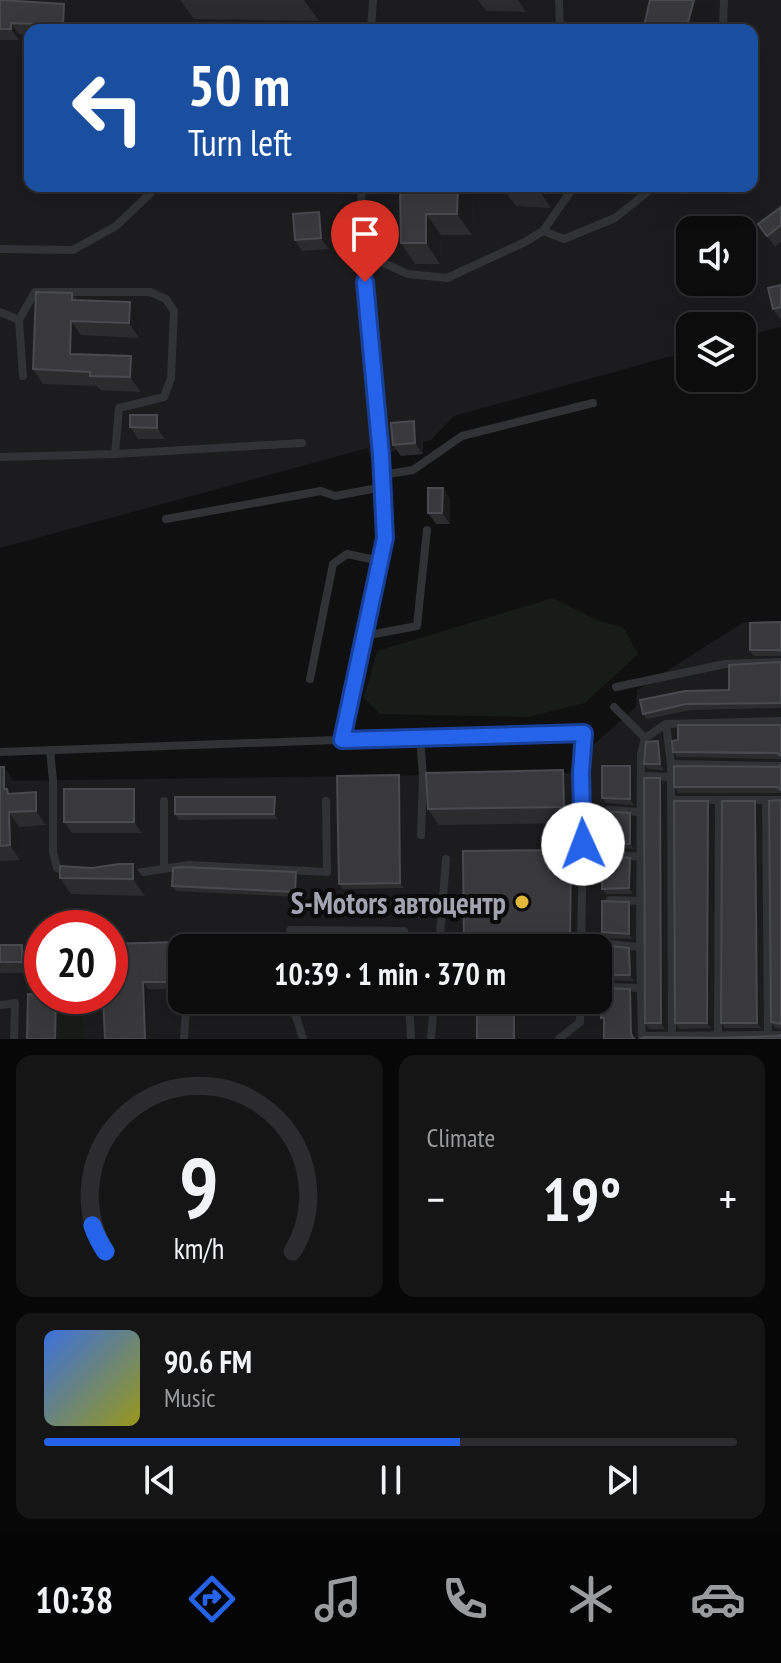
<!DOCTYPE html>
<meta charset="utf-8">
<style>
body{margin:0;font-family:"PT Sans Narrow",sans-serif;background:#151516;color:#f1f3f6;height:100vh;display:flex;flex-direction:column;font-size:30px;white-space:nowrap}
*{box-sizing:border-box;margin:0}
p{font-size:26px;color:#9a9b9d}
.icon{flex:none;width:44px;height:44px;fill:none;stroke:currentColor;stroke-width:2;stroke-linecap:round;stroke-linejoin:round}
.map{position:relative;height:1039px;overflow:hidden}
.sheet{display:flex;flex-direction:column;gap:16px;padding:16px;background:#070707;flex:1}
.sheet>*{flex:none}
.banner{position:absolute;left:24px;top:24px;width:734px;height:168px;border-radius:16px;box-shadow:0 8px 32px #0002,0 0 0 2px #2c2c2e;background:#1a4fa0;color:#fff;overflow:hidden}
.buttons{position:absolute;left:676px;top:216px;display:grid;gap:16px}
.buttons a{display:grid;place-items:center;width:80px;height:80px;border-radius:16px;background:#0c0c0d;box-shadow:0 8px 32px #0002,0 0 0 2px #2c2c2e;font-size:40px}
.speed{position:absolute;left:24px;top:910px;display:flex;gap:16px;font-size:40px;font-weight:700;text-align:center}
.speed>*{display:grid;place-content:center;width:104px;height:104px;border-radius:50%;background:#0c0c0d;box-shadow:0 8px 32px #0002,0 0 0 2px #2c2c2e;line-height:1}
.speed .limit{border:12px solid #d22;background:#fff;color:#111}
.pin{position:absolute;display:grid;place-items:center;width:68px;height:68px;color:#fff;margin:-82px -34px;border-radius:50% 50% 50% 0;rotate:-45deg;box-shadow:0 0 8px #0007}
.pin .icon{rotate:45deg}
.me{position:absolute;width:88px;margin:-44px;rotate:358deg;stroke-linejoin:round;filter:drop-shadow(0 0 6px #0008)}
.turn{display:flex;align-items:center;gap:28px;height:168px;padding:0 32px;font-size:36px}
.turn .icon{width:104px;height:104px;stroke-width:2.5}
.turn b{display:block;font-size:56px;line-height:68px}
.big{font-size:60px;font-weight:700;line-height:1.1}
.sheet .tile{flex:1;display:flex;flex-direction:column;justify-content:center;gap:12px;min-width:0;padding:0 28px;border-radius:16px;background:#151516}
.sheet .dial{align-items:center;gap:0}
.dial svg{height:208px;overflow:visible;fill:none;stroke:#2c2c2e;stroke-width:7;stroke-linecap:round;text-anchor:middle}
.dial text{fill:#f1f3f6;stroke:none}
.song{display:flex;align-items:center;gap:24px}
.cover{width:96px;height:96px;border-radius:12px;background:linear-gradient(135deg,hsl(220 70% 55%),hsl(60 70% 35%))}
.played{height:8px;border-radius:4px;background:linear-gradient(90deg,#2563eb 60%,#2c2c2e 60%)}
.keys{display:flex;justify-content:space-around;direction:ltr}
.heat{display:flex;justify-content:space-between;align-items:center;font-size:44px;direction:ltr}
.sheet .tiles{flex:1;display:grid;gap:16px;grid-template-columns:1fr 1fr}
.tile:last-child{grid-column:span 2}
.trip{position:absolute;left:168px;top:934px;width:444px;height:80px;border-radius:16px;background:#0c0c0d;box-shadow:0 8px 32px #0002,0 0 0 2px #2c2c2e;font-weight:700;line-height:80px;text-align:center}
.dock{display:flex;height:128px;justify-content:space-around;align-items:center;background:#050505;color:#9a9b9d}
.dock .icon{width:56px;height:56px}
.dock .selected{color:#2563eb}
.dock b{font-size:36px;color:#f1f3f6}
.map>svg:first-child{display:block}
.built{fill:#1c1c1e;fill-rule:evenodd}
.green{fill:#171c18}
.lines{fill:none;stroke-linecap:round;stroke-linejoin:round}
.service{stroke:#313236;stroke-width:8}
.wall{fill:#2c2c2f}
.shaded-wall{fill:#1b1b1d}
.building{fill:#39393d;stroke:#494a4f;stroke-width:2}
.route-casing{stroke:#184099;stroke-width:20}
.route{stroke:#2563eb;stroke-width:14}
.poi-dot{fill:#e1b938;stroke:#0b0b0c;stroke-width:3}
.labels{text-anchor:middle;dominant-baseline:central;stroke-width:8;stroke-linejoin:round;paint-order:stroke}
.poi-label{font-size:30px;font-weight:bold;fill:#a2a5b1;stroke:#0b0b0c;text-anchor:end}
</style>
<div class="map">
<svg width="781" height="1039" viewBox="0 0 781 1039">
<rect width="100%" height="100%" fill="#101011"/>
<g class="built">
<path d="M0 0H781V327L742 337V326H690V351L454 416 431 440 370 458 368 448 0 548ZM30 30H752V186H30ZM690 230H742V282H690Z"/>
<path d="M781 621V1039H0V781L591 773V747L636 707 637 690 744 622ZM42 928H110V996H42ZM182 948H598V1000H182Z"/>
</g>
<g class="green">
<polygon points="553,598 599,621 623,627 638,654 585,703 528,717 380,714 364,698 377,651"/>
<polygon points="60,996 81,996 84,1039 60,1039"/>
</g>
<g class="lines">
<g class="service">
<polyline points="559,0 560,30"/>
<polyline points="371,30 373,0"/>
<polyline points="723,30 724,0"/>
<polyline points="543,231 564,239 615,218 655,186"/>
<polyline points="0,249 73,250 116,226 158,186"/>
<polyline points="363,254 408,274 447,278 525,242 543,231 573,188 572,186"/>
<polyline points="0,312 19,320"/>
<polyline points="23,376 19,320 35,292 150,292 166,299 174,311 171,378 164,397 119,408 115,454"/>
<polyline points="0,457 115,454 302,443"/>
<polyline points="382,475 413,470 462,436 593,403"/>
<polyline points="166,519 321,491 335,496 383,487"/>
<polyline points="364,636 417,626 427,530"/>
<polyline points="310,679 333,564 347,554 380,561"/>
<polyline points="616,687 725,664 781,662"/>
<polyline points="614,707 645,738"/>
<polyline points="666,724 671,764"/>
<polyline points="420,737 423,776 421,835"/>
<polyline points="342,740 385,538 381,455 360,223 362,186"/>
<polyline points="50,750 53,781 53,852 57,868 69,874"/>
<polyline points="0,752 420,737 584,733 581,773 583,844 581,948"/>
<polyline points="642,776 671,777 671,764 781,766"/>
<polyline points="671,777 672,1035"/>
<polyline points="671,800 781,800"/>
<polyline points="766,800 768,1035"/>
<polyline points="608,810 641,812"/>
<polyline points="609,854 641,857"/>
<polyline points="164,869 164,801"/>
<polyline points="130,874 189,865 327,872 326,801"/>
<polyline points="610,900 640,901"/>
<polyline points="290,930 404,931 406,948"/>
<polyline points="609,944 640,947"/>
<polyline points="439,948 446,859"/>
<polyline points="607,987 640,988"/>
<polyline points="222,1000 295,1013 303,1039"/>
<polyline points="409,1000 411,1039"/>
<polyline points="0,1005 15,1003 14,1039"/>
<polyline points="642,1036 781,1035"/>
<polyline points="718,1037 719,800"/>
<polyline points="184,1039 186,1008"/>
<polyline points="431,1039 434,1000"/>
<polyline points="559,1039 580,1022 580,1000"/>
<polyline points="642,1039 640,947 641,754 645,738 666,724 781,721"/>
</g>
</g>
<g class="wall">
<polygon points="0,0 14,0 15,2 72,15 71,30 30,30 30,34 19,34 19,40 0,40"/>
<polygon points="180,0 319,0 319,21 194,19"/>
<polygon points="478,0 526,0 526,12 486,11"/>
<polygon points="400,186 473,186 472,235 441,235 440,264 415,264 401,243"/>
<polygon points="505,186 558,186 558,197 551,208 516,206 505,191"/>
<polygon points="781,207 781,242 775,247 758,224"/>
<polygon points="319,212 327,223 329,249 302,251 295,240"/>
<polygon points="781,285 781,320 773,309"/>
<polygon points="72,293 77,300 140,316 139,338 81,335 80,354 131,356 141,371 141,392 100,390 97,386 43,384 33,369"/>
<polygon points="414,421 422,432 423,454 401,456 393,445"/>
<polygon points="165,426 165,439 138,439 130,427"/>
<polygon points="443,488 450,499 450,524 436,524 428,513"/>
<polygon points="781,622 781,656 754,656 750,650"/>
<polygon points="781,662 781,708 690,710 647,719 643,714 729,690"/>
<polygon points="781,725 781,759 677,757 673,752"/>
<polygon points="658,741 662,747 664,770 648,769 644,764"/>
<polygon points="781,765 781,793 678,793 674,787 778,767"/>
<polygon points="630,766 634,771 634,805 606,803 602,798"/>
<polygon points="0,767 4,767 14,782 14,793 36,792 46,806 46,825 19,827 20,860 0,861"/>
<polygon points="563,770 574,787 575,823 439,825 428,809"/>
<polygon points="660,778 664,784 665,1029 649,1029 645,1023"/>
<polygon points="403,780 404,888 343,889 339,884"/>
<polygon points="134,789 141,800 142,833 72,833 64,822"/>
<polygon points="781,800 781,1029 775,1028 771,1022"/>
<polygon points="708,801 712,807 711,1028 679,1029 675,1023"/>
<polygon points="755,801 759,807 761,1028 725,1028 721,1023"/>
<polygon points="279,803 278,819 179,820 175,814"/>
<polygon points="634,819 634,849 606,848 602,842"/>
<polygon points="633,863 633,894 606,894 602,889"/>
<polygon points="60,866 145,880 145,896 71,894 60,878"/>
<polygon points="300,878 299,897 176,891 172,886"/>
<polygon points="629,902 633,908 633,939 606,938 602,932"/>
<polygon points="333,935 338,942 338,948 182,948 182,989 148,989 150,1039 105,1039 110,944 273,939"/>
<polygon points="0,945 30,956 29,973 0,973"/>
<polygon points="629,948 633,953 634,981 605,980 602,975"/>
<polygon points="552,1000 552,1012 469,1014 465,1008"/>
</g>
<g class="shaded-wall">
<polygon points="304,0 319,0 319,21"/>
<polygon points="518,0 526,0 526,12"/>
<polygon points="694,0 712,0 714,2 707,30 686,30"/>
<polygon points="64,4 72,15 71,30 66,30 63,25"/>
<polygon points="11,23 19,34 19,40 11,29"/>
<polygon points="458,186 473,186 472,235 457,214"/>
<polygon points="544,186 558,186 558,197 551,208 540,192"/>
<polygon points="319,212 327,223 329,249 321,238"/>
<polygon points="426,214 441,235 440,264 426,243"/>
<polygon points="130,302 140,316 139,338 129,323"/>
<polygon points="71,321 81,335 80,368 70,354"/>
<polygon points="131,356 141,371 141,392 130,377"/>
<polygon points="157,415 165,426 165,439 157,428"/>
<polygon points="414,421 422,432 423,454 415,443"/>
<polygon points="443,488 450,499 450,524 442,513"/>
<polygon points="658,741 662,747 664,770 660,764"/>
<polygon points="630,766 634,771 634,805 630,799"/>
<polygon points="4,767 14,782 14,798 18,808 4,789"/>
<polygon points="563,770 574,787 575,823 564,807"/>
<polygon points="399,775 403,780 404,888 400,883"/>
<polygon points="660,778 664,784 665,1029 661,1023"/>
<polygon points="134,789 141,800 142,833 134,822"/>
<polygon points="36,792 46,806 46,825 36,811"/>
<polygon points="275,797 279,803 278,819 274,814"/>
<polygon points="708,801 712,807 711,1028 707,1023"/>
<polygon points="755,801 759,807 761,1028 757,1023"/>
<polygon points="9,812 19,827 20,860 10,845"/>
<polygon points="630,813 634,819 634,849 630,844"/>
<polygon points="571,850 575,855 574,948 572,948 570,942"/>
<polygon points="630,858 633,863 633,894 629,888"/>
<polygon points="133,864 145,880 145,896 133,879"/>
<polygon points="296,872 300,878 299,897 295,892"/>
<polygon points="629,902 633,908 633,939 629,934"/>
<polygon points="333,935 338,942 338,948 333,948"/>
<polygon points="22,945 30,956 29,973 22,962"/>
<polygon points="629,948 633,953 634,981 630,975"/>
<polygon points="143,982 148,989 150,1039 145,1039"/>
<polygon points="630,989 634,995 635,1039 634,1039 631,1034"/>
<polygon points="56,996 60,1000 59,1039 55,1039"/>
<polygon points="548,1000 552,1000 552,1012 548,1007"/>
<polygon points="514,1007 518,1012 518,1039 514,1039"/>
</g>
<g class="building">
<polygon points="0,0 64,4 63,25 11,23 11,29 0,29"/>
<polygon points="650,0 694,0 686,30 643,30"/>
<polygon points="400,186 458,186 457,214 426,214 426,243 401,243"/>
<polygon points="505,186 544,186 540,192 505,191"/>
<polygon points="781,207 781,225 767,236 758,224"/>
<polygon points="319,212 321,238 295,240 293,214"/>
<polygon points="781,285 781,307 773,309 768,288"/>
<polygon points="36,292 72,293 72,300 130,302 129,323 71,321 70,354 131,356 130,377 90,376 90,372 33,369"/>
<polygon points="130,415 157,415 157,428 130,427"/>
<polygon points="414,421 415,443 393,445 391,423"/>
<polygon points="428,488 443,488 442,513 428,513"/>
<polygon points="781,622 781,652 780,650 750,650 750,623"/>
<polygon points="781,662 781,703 686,704 643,714 640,700 685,691 729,690 729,665"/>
<polygon points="678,725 781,725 781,756 777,753 673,752 672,741 678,740"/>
<polygon points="658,741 660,764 644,764 646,742"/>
<polygon points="781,765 781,790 777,787 674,787 674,766 778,767"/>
<polygon points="602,766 630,766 630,799 602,798"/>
<polygon points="0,767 4,767 4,789 7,789 8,794 36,792 36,811 9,812 10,845 0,846"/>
<polygon points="563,770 564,807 428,809 426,773"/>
<polygon points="399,775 400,883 339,884 337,776"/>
<polygon points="644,778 660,778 661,1023 645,1023"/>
<rect x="64" y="789" width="70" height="33"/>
<polygon points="175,797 275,797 274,814 175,814"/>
<polygon points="781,800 781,1024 771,1022 769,801"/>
<polygon points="674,801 708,801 707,1023 675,1023"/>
<polygon points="722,801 755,801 757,1023 721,1023"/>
<polygon points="603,811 630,813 630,844 602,842"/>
<polygon points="571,850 570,942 572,948 464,948 463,851"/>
<polygon points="603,855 630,858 629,888 602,889"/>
<polygon points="119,864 133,864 133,879 60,878 60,866 92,868"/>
<polygon points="182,867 296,872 295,892 172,886 173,868"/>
<polygon points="602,901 629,902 629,934 602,932"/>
<polygon points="333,935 333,948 182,948 182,982 143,982 145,1039 105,1039 103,996 110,996 110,944 273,939"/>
<rect x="0" y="945" width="22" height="17"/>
<polygon points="602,945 629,948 630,975 602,975"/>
<polygon points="601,988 630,989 631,1034 633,1038 635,1039 604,1039 604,1018 601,1018"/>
<polygon points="28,994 56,996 55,1039 27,1039"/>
<polygon points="465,1000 548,1000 548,1007 514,1007 514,1039 477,1039 477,1008 465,1008"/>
<polygon points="781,1035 781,1039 640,1039 644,1037 715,1038 777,1036"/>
</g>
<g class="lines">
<g class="route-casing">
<polyline id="route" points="365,282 381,455 385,538 342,740 584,733 581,773 583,844"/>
</g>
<use href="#route" class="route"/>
</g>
<circle class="poi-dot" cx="522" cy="902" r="8"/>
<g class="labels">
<g class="poi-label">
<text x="506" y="902">S-Motors автоцентр</text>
</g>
</g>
</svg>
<div class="buttons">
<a><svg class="icon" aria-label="sound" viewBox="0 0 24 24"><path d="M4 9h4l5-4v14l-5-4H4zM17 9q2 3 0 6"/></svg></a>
<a><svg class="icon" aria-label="layers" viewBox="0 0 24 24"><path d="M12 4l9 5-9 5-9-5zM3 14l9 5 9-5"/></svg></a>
</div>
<div class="speed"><div class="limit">20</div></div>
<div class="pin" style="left:365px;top:282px;background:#d93025"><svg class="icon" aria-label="arrive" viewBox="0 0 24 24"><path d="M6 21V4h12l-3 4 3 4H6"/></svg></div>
<svg class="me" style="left:583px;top:844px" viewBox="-20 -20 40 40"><circle r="19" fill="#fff"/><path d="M0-13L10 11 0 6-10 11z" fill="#2563eb"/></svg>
<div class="trip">10:39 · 1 min · 370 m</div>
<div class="banner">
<div class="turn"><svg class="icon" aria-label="left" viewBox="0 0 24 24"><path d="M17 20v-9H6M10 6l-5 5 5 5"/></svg><div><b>50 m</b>Turn left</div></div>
</div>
</div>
<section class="sheet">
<div class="tiles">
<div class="tile dial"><svg viewBox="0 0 100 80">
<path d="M14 69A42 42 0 1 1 86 69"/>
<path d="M14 69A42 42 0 0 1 9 59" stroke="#2563eb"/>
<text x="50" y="56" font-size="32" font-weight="700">9</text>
<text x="50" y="72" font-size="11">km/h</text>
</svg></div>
<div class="tile"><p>Climate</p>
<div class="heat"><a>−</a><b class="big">19°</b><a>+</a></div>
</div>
<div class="tile">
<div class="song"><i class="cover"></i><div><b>90.6 FM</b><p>Music</p></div></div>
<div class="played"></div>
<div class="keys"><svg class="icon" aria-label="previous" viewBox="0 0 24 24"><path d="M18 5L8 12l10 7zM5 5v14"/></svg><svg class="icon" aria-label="pause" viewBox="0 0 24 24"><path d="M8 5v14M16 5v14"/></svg><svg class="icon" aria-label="next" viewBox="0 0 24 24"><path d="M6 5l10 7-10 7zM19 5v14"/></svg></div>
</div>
</div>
</section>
<nav class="dock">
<b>10:38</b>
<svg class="icon selected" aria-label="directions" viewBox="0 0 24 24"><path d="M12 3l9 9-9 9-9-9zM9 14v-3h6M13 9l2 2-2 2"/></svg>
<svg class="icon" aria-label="music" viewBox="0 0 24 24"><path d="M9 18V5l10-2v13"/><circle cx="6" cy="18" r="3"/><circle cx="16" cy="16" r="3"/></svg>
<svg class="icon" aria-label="phone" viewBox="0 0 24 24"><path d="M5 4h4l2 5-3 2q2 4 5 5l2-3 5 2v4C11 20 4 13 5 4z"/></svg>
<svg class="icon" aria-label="climate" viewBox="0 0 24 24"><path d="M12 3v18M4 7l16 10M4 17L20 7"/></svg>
<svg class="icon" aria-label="car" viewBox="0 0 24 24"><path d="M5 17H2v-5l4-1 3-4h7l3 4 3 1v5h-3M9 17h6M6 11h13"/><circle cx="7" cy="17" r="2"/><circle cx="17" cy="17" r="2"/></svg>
</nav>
